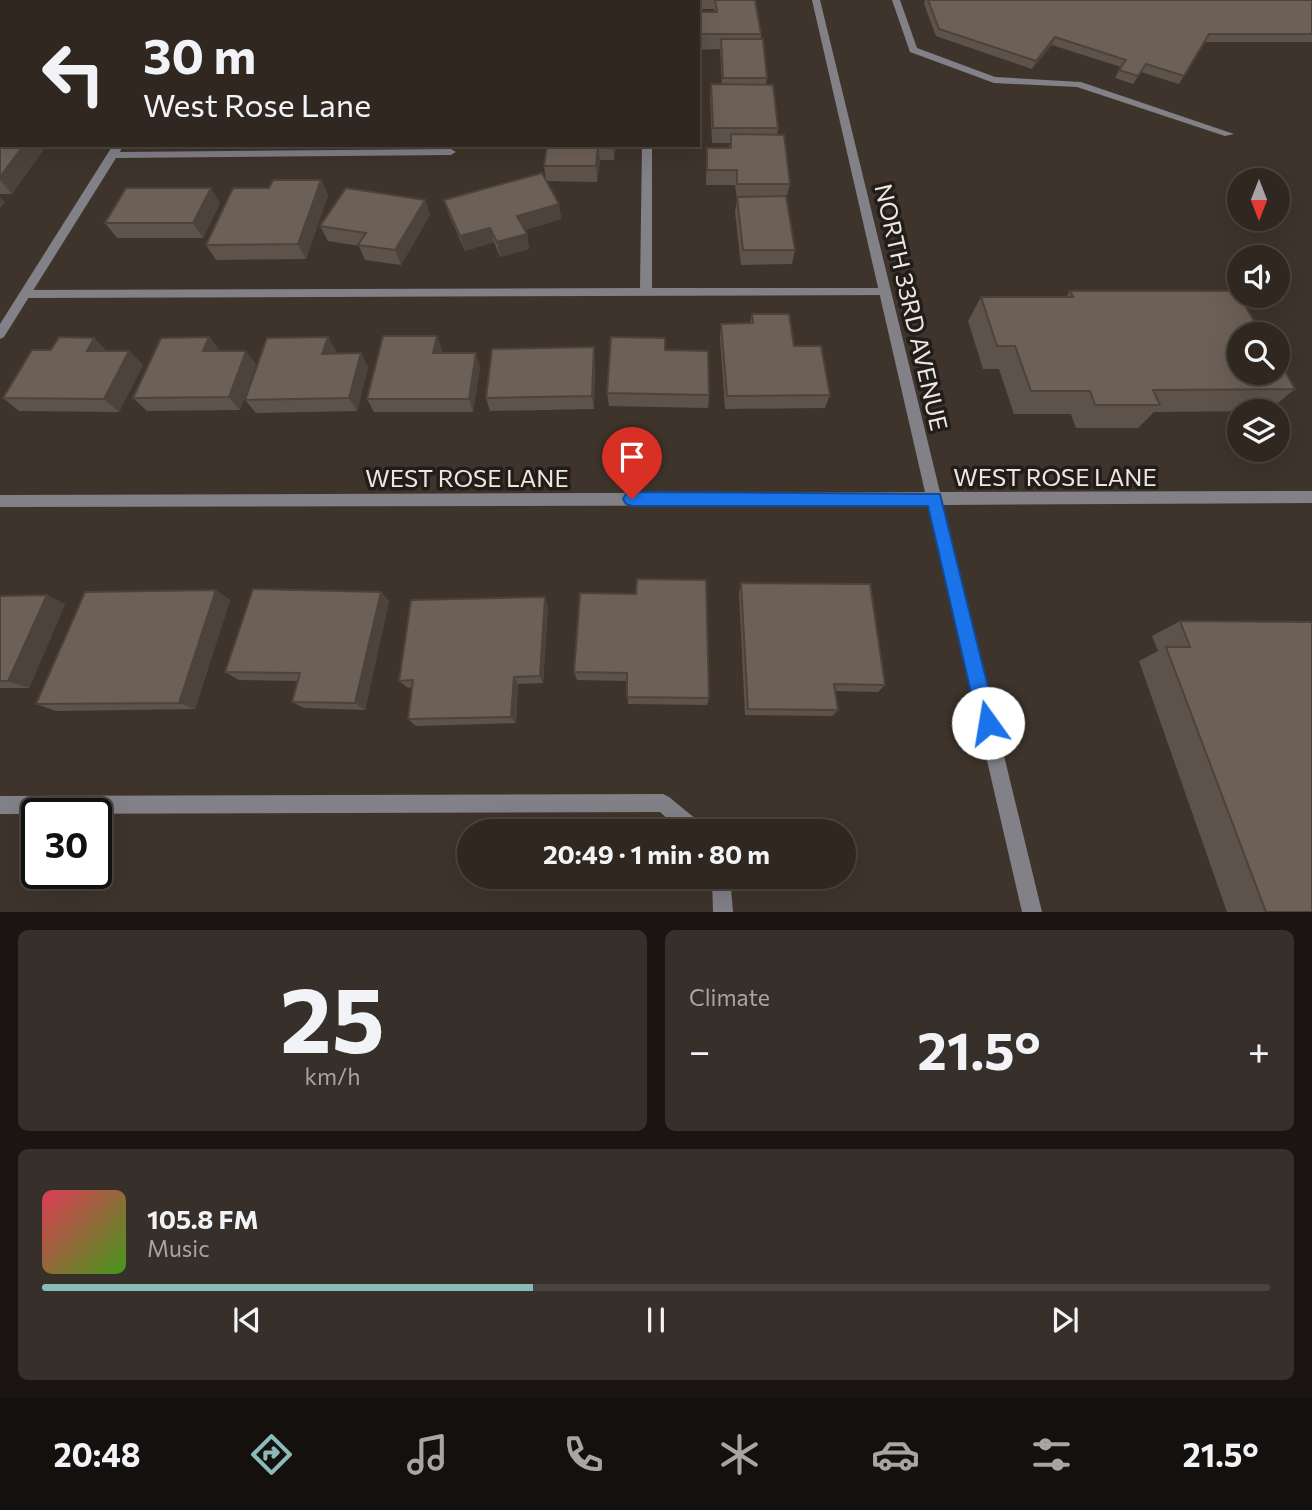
<!DOCTYPE html>
<meta charset="utf-8">
<style>
body{margin:0;font-family:Commissioner,sans-serif;background:#372f29;color:#f1f3f6;height:100vh;display:flex;flex-direction:column;font-size:26px;white-space:nowrap}
*{box-sizing:border-box;margin:0}
p{font-size:23px;color:#a7a5a5}
.icon{flex:none;width:38px;height:38px;fill:none;stroke:currentColor;stroke-width:2;stroke-linecap:round;stroke-linejoin:round}
.map{position:relative;height:912px;overflow:hidden}
.side{display:flex;flex-direction:column;gap:18px;padding:18px;background:#1a1512;flex:1}
.side>*{flex:none}
.guide{position:absolute;left:0px;top:0px;width:700px;height:147px;box-shadow:0 7px 28px #0002,0 0 0 2px #4a443e;background:#2f2720;color:#f1f3f6;overflow:hidden}
.needle{width:46px;rotate:180deg}
.buttons{position:absolute;left:1227px;top:168px;display:grid;gap:14px}
.buttons a{display:grid;place-items:center;width:63px;height:63px;border-radius:50%;background:#2f2720;box-shadow:0 7px 28px #0002,0 0 0 2px #4a443e;font-size:35px}
.speed{position:absolute;left:21px;top:798px;display:flex;gap:14px;font-size:35px;font-weight:700;text-align:center}
.speed>*{display:grid;place-content:center;width:91px;height:91px;border-radius:50%;background:#2f2720;box-shadow:0 7px 28px #0002,0 0 0 2px #4a443e;line-height:1}
.speed .limit{border:4px solid #111;border-radius:10px;background:#fff;color:#111}
.pin{position:absolute;display:grid;place-items:center;width:60px;height:60px;color:#fff;margin:-72px -30px;border-radius:50% 50% 50% 0;rotate:-45deg;box-shadow:0 0 7px #0007}
.pin .icon{rotate:45deg}
.me{position:absolute;width:77px;margin:-38px;rotate:347deg;stroke-linejoin:round;filter:drop-shadow(0 0 5px #0008)}
.turn{display:flex;align-items:center;gap:24px;height:147px;padding:0 28px;font-size:32px}
.turn .icon{width:91px;height:91px;stroke-width:2.5}
.turn b{display:block;font-size:49px;line-height:60px}
.big{font-size:52px;font-weight:700;line-height:1.1}
.side .card{flex:1;display:flex;flex-direction:column;justify-content:center;gap:10px;min-width:0;padding:0 24px;border-radius:10px;background:#372f29}
.side .dial{align-items:center;gap:0}
.dial b{font-size:91px;line-height:1}
.song{display:flex;align-items:center;gap:21px}
.cover{width:84px;height:84px;border-radius:10px;background:linear-gradient(135deg,hsl(350 70% 55%),hsl(100 70% 35%))}
.played{height:7px;border-radius:4px;background:linear-gradient(90deg,#8bbbb9 40%,#4a443e 40%)}
.keys{display:flex;justify-content:space-around;direction:ltr}
.heat{display:flex;justify-content:space-between;align-items:center;font-size:38px;direction:ltr}
.side .tiles{flex:1;display:grid;gap:18px;grid-template-columns:1fr 1fr}
.card:last-child{grid-column:span 2}
.trip{position:absolute;left:457px;top:819px;width:399px;height:70px;border-radius:35px;background:#2f2720;box-shadow:0 7px 28px #0002,0 0 0 2px #4a443e;font-weight:700;line-height:70px;text-align:center}
.menu{display:flex;height:112px;justify-content:space-around;align-items:center;background:#13100d;color:#a7a5a5}
.menu .icon{width:49px;height:49px}
.menu .on{color:#8bbbb9}
.menu b{font-size:32px;color:#f1f3f6}
.map>svg:first-child{display:block}
.lines{fill:none;stroke-linecap:round;stroke-linejoin:round}
.lane{fill:#828188;fill-rule:evenodd}
.street{fill:#828188;fill-rule:evenodd}
.wall{fill:#5e534a}
.shaded-wall{fill:#4c433c}
.building{fill:#6d6056;stroke:#4c433c;stroke-width:2}
.route{fill:#1a73e8;stroke:#114b97;stroke-width:2}
.labels{text-anchor:middle;dominant-baseline:central;stroke-width:7;stroke-linejoin:round;paint-order:stroke}
.street-label{font-size:24px;fill:#eee7e1;stroke:#221d19}
</style>
<div class="map">
<svg width="1312" height="912" viewBox="0 0 1312 912">
<rect width="100%" height="100%" fill="#3f342b"/>
<g class="lines">
<g class="lane">
<polygon points="101,0 111,0 100,2"/>
<rect x="643" y="0" width="8" height="2"/>
<polygon points="892,0 900,0 917,48 995,77 1081,82 1234,134 1225,136 1077,87 994,83 910,52"/>
<polygon points="2,64 2,71 0,72 0,65"/>
<polygon points="642,145 652,145 652,288 885,288 889,289 891,292 889,295 25,298 19,294 25,290 640,288"/>
<polygon points="663,794 669,797 702,824 704,831 681,831 660,812 0,814 0,796"/>
<polygon points="712,877 730,877 733,912 713,912"/>
</g>
<g class="street">
<polygon points="279,0 289,0 278,2"/>
<polygon points="812,0 820,0 940,492 1312,491 1312,503 943,505 1042,912 1022,912 928,505 0,507 0,495 925,492"/>
<polygon points="113,145 123,145 120,152 451,149 456,152 451,155 116,158 4,337 0,339 0,324"/>
</g>
</g>
<g class="wall">
<polygon points="694,0 755,0 761,34 761,39 767,78 766,85 778,128 777,135 790,184 786,199 795,250 792,264 741,265 735,212 737,199 735,185 706,185 707,148 729,148 730,143 712,143 710,99 711,84 722,84 720,49 698,50 698,12 714,12 714,9 698,9 698,2 694,2"/>
<polygon points="925,0 1312,0 1312,42 1204,42 1179,84 1141,72 1133,84 1115,78 1121,67 1052,45 1032,69 936,36 924,4"/>
<polygon points="2,103 2,145 12,194 0,194 0,105"/>
<polygon points="547,145 616,145 614,160 600,160 597,182 546,181 544,166"/>
<polygon points="321,180 328,195 306,259 216,260 206,245 269,188"/>
<polygon points="425,200 430,215 401,265 365,260 359,246 328,241 320,226"/>
<polygon points="444,200 559,204 561,219 525,230 527,234 529,249 500,257 494,242 465,251 449,215"/>
<polygon points="220,203 203,238 117,238 105,223"/>
<polygon points="1070,291 1295,389 1268,411 1154,412 1138,428 1076,428 1071,414 1014,414 999,369 983,369 968,321 981,297 1066,297"/>
<polygon points="752,314 794,346 830,395 825,408 725,409 720,338 721,324 750,323"/>
<polygon points="209,337 220,351 256,364 240,410 147,411 133,398"/>
<polygon points="442,350 442,353 480,367 473,412 374,412 367,399"/>
<polygon points="665,350 709,395 708,408 609,406 607,393"/>
<polygon points="107,351 129,351 143,365 119,412 19,411 3,398"/>
<polygon points="336,351 335,354 368,367 357,411 256,413 245,400"/>
<polygon points="595,361 594,409 490,411 486,398"/>
<polygon points="741,583 885,685 878,692 835,691 838,710 832,716 745,715 739,593"/>
<polygon points="381,592 389,601 365,710 304,708 292,702 298,681 239,680 225,672"/>
<polygon points="580,593 709,698 707,705 628,704 627,681 577,680 574,672"/>
<polygon points="0,596 65,604 29,688 0,688"/>
<polygon points="230,600 195,709 56,711 36,704"/>
<polygon points="548,606 543,683 518,684 516,723 416,726 408,719 412,687 408,688 399,681"/>
<polygon points="1180,621 1312,912 1227,912 1139,661 1158,651 1152,636"/>
</g>
<g class="shaded-wall">
<polygon points="5,0 19,0 21,2 3,2"/>
<polygon points="184,0 196,0 197,2 182,2"/>
<polygon points="203,0 223,0 220,2 204,2"/>
<polygon points="2,3 2,26 0,27 0,4"/>
<polygon points="1055,37 1052,45 1032,69 1036,61"/>
<polygon points="24,145 47,145 12,194 0,180 0,177"/>
<polygon points="598,145 600,160 597,182 596,166"/>
<polygon points="613,145 616,145 614,160"/>
<polygon points="321,180 328,195 306,259 298,244"/>
<polygon points="211,188 220,203 203,238 193,223"/>
<polygon points="0,197 5,202 0,208"/>
<polygon points="425,200 430,215 401,265 395,250"/>
<polygon points="559,204 561,219 520,231 517,216"/>
<polygon points="490,228 494,242 465,251 460,236"/>
<polygon points="527,234 529,249 500,257 497,242"/>
<polygon points="437,336 442,350 439,367 433,353"/>
<polygon points="209,337 220,351 203,351"/>
<polygon points="328,337 336,351 331,368 322,354"/>
<polygon points="94,338 108,352 87,351"/>
<polygon points="594,347 595,361 594,409 592,396"/>
<polygon points="129,351 143,365 119,412 104,399"/>
<polygon points="246,351 256,364 240,410 229,397"/>
<polygon points="361,353 368,367 357,411 349,398"/>
<polygon points="476,353 480,367 473,412 469,399"/>
<polygon points="216,590 230,600 195,709 179,703"/>
<polygon points="381,592 389,601 365,710 355,703"/>
<polygon points="47,595 65,604 29,688 8,681"/>
<polygon points="545,597 548,606 543,683 540,676"/>
<polygon points="514,677 518,684 516,723 511,717"/>
</g>
<g class="building">
<polygon points="115,0 184,0 182,2 112,2"/>
<polygon points="337,0 411,0 407,2 332,2"/>
<polygon points="715,0 755,0 761,34 698,34 698,12 717,12"/>
<polygon points="928,0 1312,0 1312,34 1209,34 1184,76 1146,64 1138,76 1119,70 1126,60 1055,37 1036,61 939,29"/>
<polygon points="721,39 763,39 767,78 723,78"/>
<polygon points="711,84 773,85 778,128 713,128"/>
<polygon points="2,103 2,119 0,119 0,105"/>
<polygon points="0,129 2,129 2,145 24,145 0,177"/>
<polygon points="731,134 784,135 790,184 737,184 737,170 707,170 707,148 731,148"/>
<polygon points="547,145 598,145 596,166 544,166"/>
<polygon points="542,173 559,204 517,216 527,234 497,242 490,228 460,236 444,200"/>
<polygon points="273,180 321,180 298,244 206,245 233,188 269,188"/>
<polygon points="126,188 211,188 193,223 105,223"/>
<polygon points="346,188 425,200 395,250 358,245 366,233 320,226"/>
<polygon points="786,196 795,250 743,250 737,197"/>
<polygon points="1070,291 1236,291 1262,334 1239,334 1239,373 1278,373 1278,359 1295,389 1153,390 1160,405 1095,405 1090,391 1031,391 1015,346 997,346 981,297 1073,297"/>
<polygon points="752,314 789,314 794,346 821,346 830,395 727,396 721,324 753,323"/>
<polygon points="383,336 437,336 433,353 476,353 469,399 367,399"/>
<polygon points="59,337 94,338 87,351 129,351 104,399 3,398 32,350 51,350"/>
<polygon points="209,337 203,351 246,351 229,397 133,398 161,338"/>
<polygon points="328,337 322,354 361,353 349,398 245,400 267,338"/>
<polygon points="611,337 665,338 665,350 708,351 709,395 607,393"/>
<polygon points="594,347 592,396 486,398 492,349"/>
<polygon points="637,579 706,580 709,698 627,697 627,673 574,672 580,593 636,594"/>
<polygon points="741,583 870,584 885,685 834,684 838,710 748,709"/>
<polygon points="253,589 381,592 355,703 292,702 300,673 225,672"/>
<polygon points="216,590 179,703 36,704 85,592"/>
<polygon points="47,595 8,681 0,681 0,596"/>
<polygon points="545,597 540,676 514,677 511,717 408,719 413,680 399,681 411,600"/>
<polygon points="1180,621 1312,622 1312,912 1266,912 1166,647 1190,647"/>
</g>
<polygon class="route" points="632,492 940,494 997,723 994,730 988,733 981,730 978,723 928,506 632,506 626,504 623,499 626,494"/>
<g class="labels">
<g class="street-label">
<text transform="translate(912 307) rotate(77)">NORTH 33RD AVENUE</text>
<text x="1055" y="476">WEST ROSE LANE</text>
<text x="467" y="477">WEST ROSE LANE</text>
</g>
</g>
</svg>
<div class="buttons">
<a><svg class="needle" viewBox="-14 -14 28 28"><path d="M0-13l5 13h-10z" fill="#e53935"/><path d="M0 13l5-13h-10z" fill="#a7a5a5"/></svg></a>
<a><svg class="icon" aria-label="sound" viewBox="0 0 24 24"><path d="M4 9h4l5-4v14l-5-4H4zM17 9q2 3 0 6"/></svg></a>
<a><svg class="icon" aria-label="search" viewBox="0 0 24 24"><circle cx="10" cy="10" r="6"/><path d="M15 15l6 6"/></svg></a>
<a><svg class="icon" aria-label="layers" viewBox="0 0 24 24"><path d="M12 4l9 5-9 5-9-5zM3 14l9 5 9-5"/></svg></a>
</div>
<div class="speed"><div class="limit">30</div></div>
<div class="pin" style="left:632px;top:499px;background:#d93025"><svg class="icon" aria-label="arrive" viewBox="0 0 24 24"><path d="M6 21V4h12l-3 4 3 4H6"/></svg></div>
<svg class="me" style="left:988px;top:723px" viewBox="-20 -20 40 40"><circle r="19" fill="#fff"/><path d="M0-13L10 11 0 6-10 11z" fill="#1a73e8"/></svg>
<div class="trip">20:49 · 1 min · 80 m</div>
<div class="guide">
<div class="turn"><svg class="icon" aria-label="left" viewBox="0 0 24 24"><path d="M17 20v-9H6M10 6l-5 5 5 5"/></svg><div><b>30 m</b>West Rose Lane</div></div>
</div>
</div>
<section class="side">
<div class="tiles">
<div class="card dial"><b>25</b><p>km/h</p></div>
<div class="card"><p>Climate</p>
<div class="heat"><a>−</a><b class="big">21.5°</b><a>+</a></div>
</div>
<div class="card">
<div class="song"><i class="cover"></i><div><b>105.8 FM</b><p>Music</p></div></div>
<div class="played"></div>
<div class="keys"><svg class="icon" aria-label="previous" viewBox="0 0 24 24"><path d="M18 5L8 12l10 7zM5 5v14"/></svg><svg class="icon" aria-label="pause" viewBox="0 0 24 24"><path d="M8 5v14M16 5v14"/></svg><svg class="icon" aria-label="next" viewBox="0 0 24 24"><path d="M6 5l10 7-10 7zM19 5v14"/></svg></div>
</div>
</div>
</section>
<nav class="menu">
<b>20:48</b>
<svg class="icon on" aria-label="directions" viewBox="0 0 24 24"><path d="M12 3l9 9-9 9-9-9zM9 14v-3h6M13 9l2 2-2 2"/></svg>
<svg class="icon" aria-label="music" viewBox="0 0 24 24"><path d="M9 18V5l10-2v13"/><circle cx="6" cy="18" r="3"/><circle cx="16" cy="16" r="3"/></svg>
<svg class="icon" aria-label="phone" viewBox="0 0 24 24"><path d="M5 4h4l2 5-3 2q2 4 5 5l2-3 5 2v4C11 20 4 13 5 4z"/></svg>
<svg class="icon" aria-label="climate" viewBox="0 0 24 24"><path d="M12 3v18M4 7l16 10M4 17L20 7"/></svg>
<svg class="icon" aria-label="car" viewBox="0 0 24 24"><path d="M5 17H2v-5l4-1 3-4h7l3 4 3 1v5h-3M9 17h6M6 11h13"/><circle cx="7" cy="17" r="2"/><circle cx="17" cy="17" r="2"/></svg>
<svg class="icon" aria-label="filters" viewBox="0 0 24 24"><path d="M4 7h16M4 17h16"/><circle cx="9" cy="7" r="2"/><circle cx="15" cy="17" r="2"/></svg>
<b>21.5°</b>
</nav>
